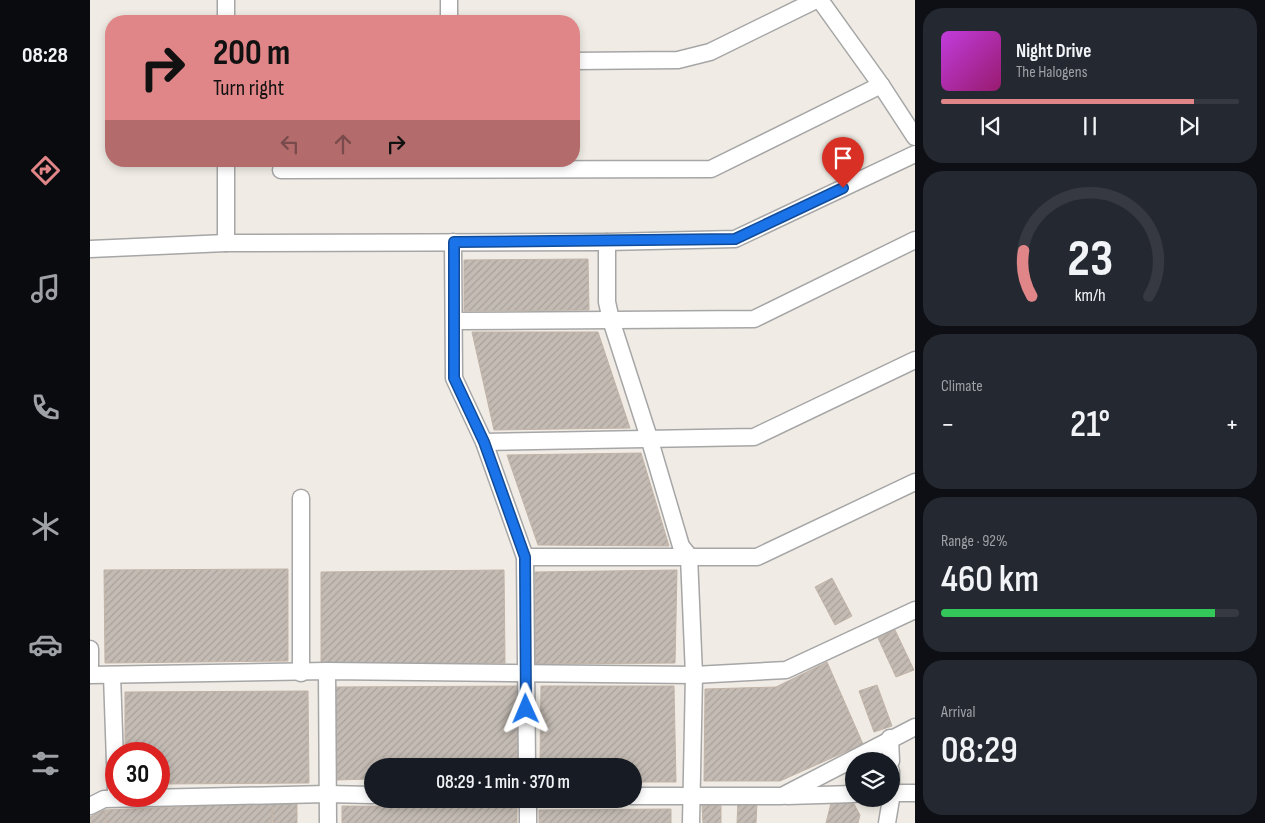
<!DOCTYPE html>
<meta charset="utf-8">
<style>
body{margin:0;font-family:"Sofia Sans Condensed",sans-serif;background:#242831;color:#f1f3f6;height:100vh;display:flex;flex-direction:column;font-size:19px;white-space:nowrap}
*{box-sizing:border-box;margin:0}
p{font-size:16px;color:#9ea1a6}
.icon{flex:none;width:28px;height:28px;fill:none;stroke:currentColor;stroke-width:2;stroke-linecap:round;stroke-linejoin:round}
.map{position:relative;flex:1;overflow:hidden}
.panel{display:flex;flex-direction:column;gap:8px;padding:8px;background:#0d0f14;width:350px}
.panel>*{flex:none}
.banner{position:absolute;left:15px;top:15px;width:475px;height:152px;border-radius:20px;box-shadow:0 2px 8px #0003;background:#e18688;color:#111;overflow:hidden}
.tools{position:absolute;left:755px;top:752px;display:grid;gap:10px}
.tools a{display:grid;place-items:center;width:55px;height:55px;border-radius:50%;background:#171b24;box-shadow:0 2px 8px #0003;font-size:25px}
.speed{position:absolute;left:15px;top:742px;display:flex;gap:10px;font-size:25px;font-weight:700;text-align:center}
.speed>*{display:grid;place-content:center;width:65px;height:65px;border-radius:50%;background:#171b24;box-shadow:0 2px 8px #0003;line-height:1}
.speed .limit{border:8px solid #d22;background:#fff;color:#111}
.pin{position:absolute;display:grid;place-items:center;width:42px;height:42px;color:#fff;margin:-51px -21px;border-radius:50% 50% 50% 0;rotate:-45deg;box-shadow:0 0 5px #0007}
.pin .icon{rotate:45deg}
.me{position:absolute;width:55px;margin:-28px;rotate:359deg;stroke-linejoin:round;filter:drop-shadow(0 0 4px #0008)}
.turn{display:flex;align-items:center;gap:18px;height:105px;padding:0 25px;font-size:22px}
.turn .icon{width:65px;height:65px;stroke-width:2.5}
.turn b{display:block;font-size:35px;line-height:42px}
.lanes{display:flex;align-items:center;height:48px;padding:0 25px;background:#0003;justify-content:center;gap:25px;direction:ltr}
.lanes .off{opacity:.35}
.big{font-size:38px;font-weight:600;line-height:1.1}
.panel .widget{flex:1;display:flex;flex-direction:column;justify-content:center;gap:8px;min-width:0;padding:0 18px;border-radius:20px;background:#242831}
.panel .dial{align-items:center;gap:0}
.dial svg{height:130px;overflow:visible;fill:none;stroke:#363941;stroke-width:7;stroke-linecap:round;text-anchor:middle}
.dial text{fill:#f1f3f6;stroke:none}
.song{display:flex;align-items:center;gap:15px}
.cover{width:60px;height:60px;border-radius:8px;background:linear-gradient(135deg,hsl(290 70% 55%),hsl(320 70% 35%))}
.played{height:5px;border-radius:2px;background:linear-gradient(90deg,#e18688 85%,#363941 85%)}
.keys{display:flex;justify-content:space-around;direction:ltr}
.heat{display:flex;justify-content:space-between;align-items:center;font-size:28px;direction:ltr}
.charge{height:8px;border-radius:4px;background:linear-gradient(90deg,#34c759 92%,#363941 0)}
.trip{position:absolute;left:274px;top:758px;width:278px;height:50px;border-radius:25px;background:#171b24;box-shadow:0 2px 8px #0003;font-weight:600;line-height:50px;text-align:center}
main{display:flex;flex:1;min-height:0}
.tabs{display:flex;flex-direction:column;width:90px;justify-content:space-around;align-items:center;background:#090b0e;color:#9ea1a6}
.tabs .icon{width:35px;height:35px}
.tabs .current{color:#e18688}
.tabs b{font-size:22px;color:#f1f3f6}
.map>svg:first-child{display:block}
.building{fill:url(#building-hatch);stroke:#c2b3a7}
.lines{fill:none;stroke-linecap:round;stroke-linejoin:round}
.street-casing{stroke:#a6a6a6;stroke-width:19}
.street{stroke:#fff;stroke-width:16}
.route-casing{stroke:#114b97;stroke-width:12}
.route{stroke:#1a73e8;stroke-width:9}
</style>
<main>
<nav class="tabs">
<b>08:28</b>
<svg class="icon current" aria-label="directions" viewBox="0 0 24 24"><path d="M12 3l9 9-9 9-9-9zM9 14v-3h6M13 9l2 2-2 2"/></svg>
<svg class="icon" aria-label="music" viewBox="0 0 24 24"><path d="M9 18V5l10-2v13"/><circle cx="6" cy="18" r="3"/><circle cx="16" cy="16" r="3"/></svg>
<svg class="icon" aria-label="phone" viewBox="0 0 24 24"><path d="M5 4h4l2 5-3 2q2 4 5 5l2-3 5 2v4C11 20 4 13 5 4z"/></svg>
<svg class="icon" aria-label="climate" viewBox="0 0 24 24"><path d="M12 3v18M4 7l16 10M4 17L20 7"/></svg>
<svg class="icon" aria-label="car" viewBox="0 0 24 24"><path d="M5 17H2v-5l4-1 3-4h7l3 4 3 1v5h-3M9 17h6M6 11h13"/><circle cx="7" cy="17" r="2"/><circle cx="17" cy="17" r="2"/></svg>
<svg class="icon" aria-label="filters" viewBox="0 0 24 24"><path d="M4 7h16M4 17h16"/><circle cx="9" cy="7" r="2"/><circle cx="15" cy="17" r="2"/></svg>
</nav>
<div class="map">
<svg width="825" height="823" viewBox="0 0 825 823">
<defs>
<pattern id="building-hatch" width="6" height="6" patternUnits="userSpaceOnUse" patternTransform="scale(1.25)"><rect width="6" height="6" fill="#c4bcb4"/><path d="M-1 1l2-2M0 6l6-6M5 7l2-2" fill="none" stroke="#a8a19a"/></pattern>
</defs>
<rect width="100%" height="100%" fill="#f0ece5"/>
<g class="building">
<polygon points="498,259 499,310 374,311 374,260"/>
<polygon points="382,332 508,332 540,428 404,430"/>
<polygon points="551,453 579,546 448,545 417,455"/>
<polygon points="198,569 198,661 15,663 14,570"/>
<polygon points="414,570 415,663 231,664 231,572"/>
<polygon points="587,570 585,663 445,664 445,572"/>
<polygon points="742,578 762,616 745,625 725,587"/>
<polygon points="805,630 824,670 806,677 788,638"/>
<polygon points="737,662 773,744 690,781 614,781 615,689 686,687"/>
<polygon points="787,685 802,726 784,732 769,691"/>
<polygon points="428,686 428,766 282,766 282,779 245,780 244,687"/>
<polygon points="451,686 584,686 586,782 542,782 542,766 450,766"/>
<polygon points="218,691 219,783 69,784 69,754 35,754 35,692"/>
<polygon points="648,802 667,802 666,823 647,823"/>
<polygon points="182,803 207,803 207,823 183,823"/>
<polygon points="182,803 182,823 17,823 14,810"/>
<polygon points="741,803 764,804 770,815 768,823 736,823"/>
<polygon points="612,805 631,805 631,823 613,823"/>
<polygon points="252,806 427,807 427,823 252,823"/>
<polygon points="581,809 581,823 449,823 449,810"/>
<polygon points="14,810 17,823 0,823 0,817"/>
</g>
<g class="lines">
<g class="street-casing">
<g id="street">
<polyline points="359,0 359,21"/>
<polyline points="136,21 136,0"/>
<polyline points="484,61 588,60 620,52 726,0"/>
<polyline points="791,85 825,137"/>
<polyline points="191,170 621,169 791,85 730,0"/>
<polyline points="363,242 364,378 394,442 435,557 437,766"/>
<polyline points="517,242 517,302 521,320 560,441 591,546 599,556 604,675 601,823"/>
<polyline points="136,243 136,161"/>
<polyline points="0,249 136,243 517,242 645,239 825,154"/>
<polyline points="365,321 664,319 825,240"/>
<polyline points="394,442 664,437 825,360"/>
<polyline points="435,557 667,557 825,482"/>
<polyline points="0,649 0,675 237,671 604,675 696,670 825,610"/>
<polyline points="237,671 238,823"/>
<polyline points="211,673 211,498"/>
<polyline points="22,675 26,791"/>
<polyline points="800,738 801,761"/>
<polyline points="801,771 801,798"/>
<polyline points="801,793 825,793"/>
<polyline points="542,796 692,796 825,727"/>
<polyline points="697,796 764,794"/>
<polyline points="0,806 14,799 237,794 282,795"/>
<polyline points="438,823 438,799"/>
<polyline points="797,823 801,799"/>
</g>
</g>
<use href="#street" class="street"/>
</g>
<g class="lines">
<g class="route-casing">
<polyline id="route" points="436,709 435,557 394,442 364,378 364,242 645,239 753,188"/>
</g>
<use href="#route" class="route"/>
</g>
</svg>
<div class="tools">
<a><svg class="icon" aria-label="layers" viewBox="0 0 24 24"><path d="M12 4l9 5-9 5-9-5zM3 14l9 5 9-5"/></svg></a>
</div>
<div class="speed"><div class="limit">30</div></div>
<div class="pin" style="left:753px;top:188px;background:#d93025"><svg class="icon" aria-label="arrive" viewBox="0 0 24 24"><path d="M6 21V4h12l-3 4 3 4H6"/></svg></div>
<svg class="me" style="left:436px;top:709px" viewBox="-20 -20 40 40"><path d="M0-17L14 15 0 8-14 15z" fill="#1a73e8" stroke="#fff" stroke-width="4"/></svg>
<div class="trip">08:29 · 1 min · 370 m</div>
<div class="banner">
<div class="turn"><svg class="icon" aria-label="right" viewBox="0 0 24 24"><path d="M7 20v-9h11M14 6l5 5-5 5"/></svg><div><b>200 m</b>Turn right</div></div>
<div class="lanes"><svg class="icon off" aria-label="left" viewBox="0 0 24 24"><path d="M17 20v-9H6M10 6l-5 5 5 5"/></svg><svg class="icon off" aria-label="ahead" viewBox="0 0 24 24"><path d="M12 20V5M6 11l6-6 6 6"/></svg><svg class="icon" aria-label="right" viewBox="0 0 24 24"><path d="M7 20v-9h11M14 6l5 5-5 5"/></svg></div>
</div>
</div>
<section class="panel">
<div class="widget">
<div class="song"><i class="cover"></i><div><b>Night Drive</b><p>The Halogens</p></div></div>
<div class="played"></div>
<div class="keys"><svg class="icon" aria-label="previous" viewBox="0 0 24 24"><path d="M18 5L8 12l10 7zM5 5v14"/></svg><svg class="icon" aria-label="pause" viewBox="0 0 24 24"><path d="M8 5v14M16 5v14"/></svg><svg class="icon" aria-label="next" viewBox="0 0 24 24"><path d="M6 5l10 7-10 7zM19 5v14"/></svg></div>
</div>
<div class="widget dial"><svg viewBox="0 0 100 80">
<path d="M14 69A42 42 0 1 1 86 69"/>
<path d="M14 69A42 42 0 0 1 9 41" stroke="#e18688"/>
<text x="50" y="56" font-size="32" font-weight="700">23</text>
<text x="50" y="72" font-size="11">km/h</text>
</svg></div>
<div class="widget"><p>Climate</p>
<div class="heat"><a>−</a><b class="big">21°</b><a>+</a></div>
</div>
<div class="widget"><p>Range · 92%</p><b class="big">460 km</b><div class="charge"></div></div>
<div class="widget"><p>Arrival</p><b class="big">08:29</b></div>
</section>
</main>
